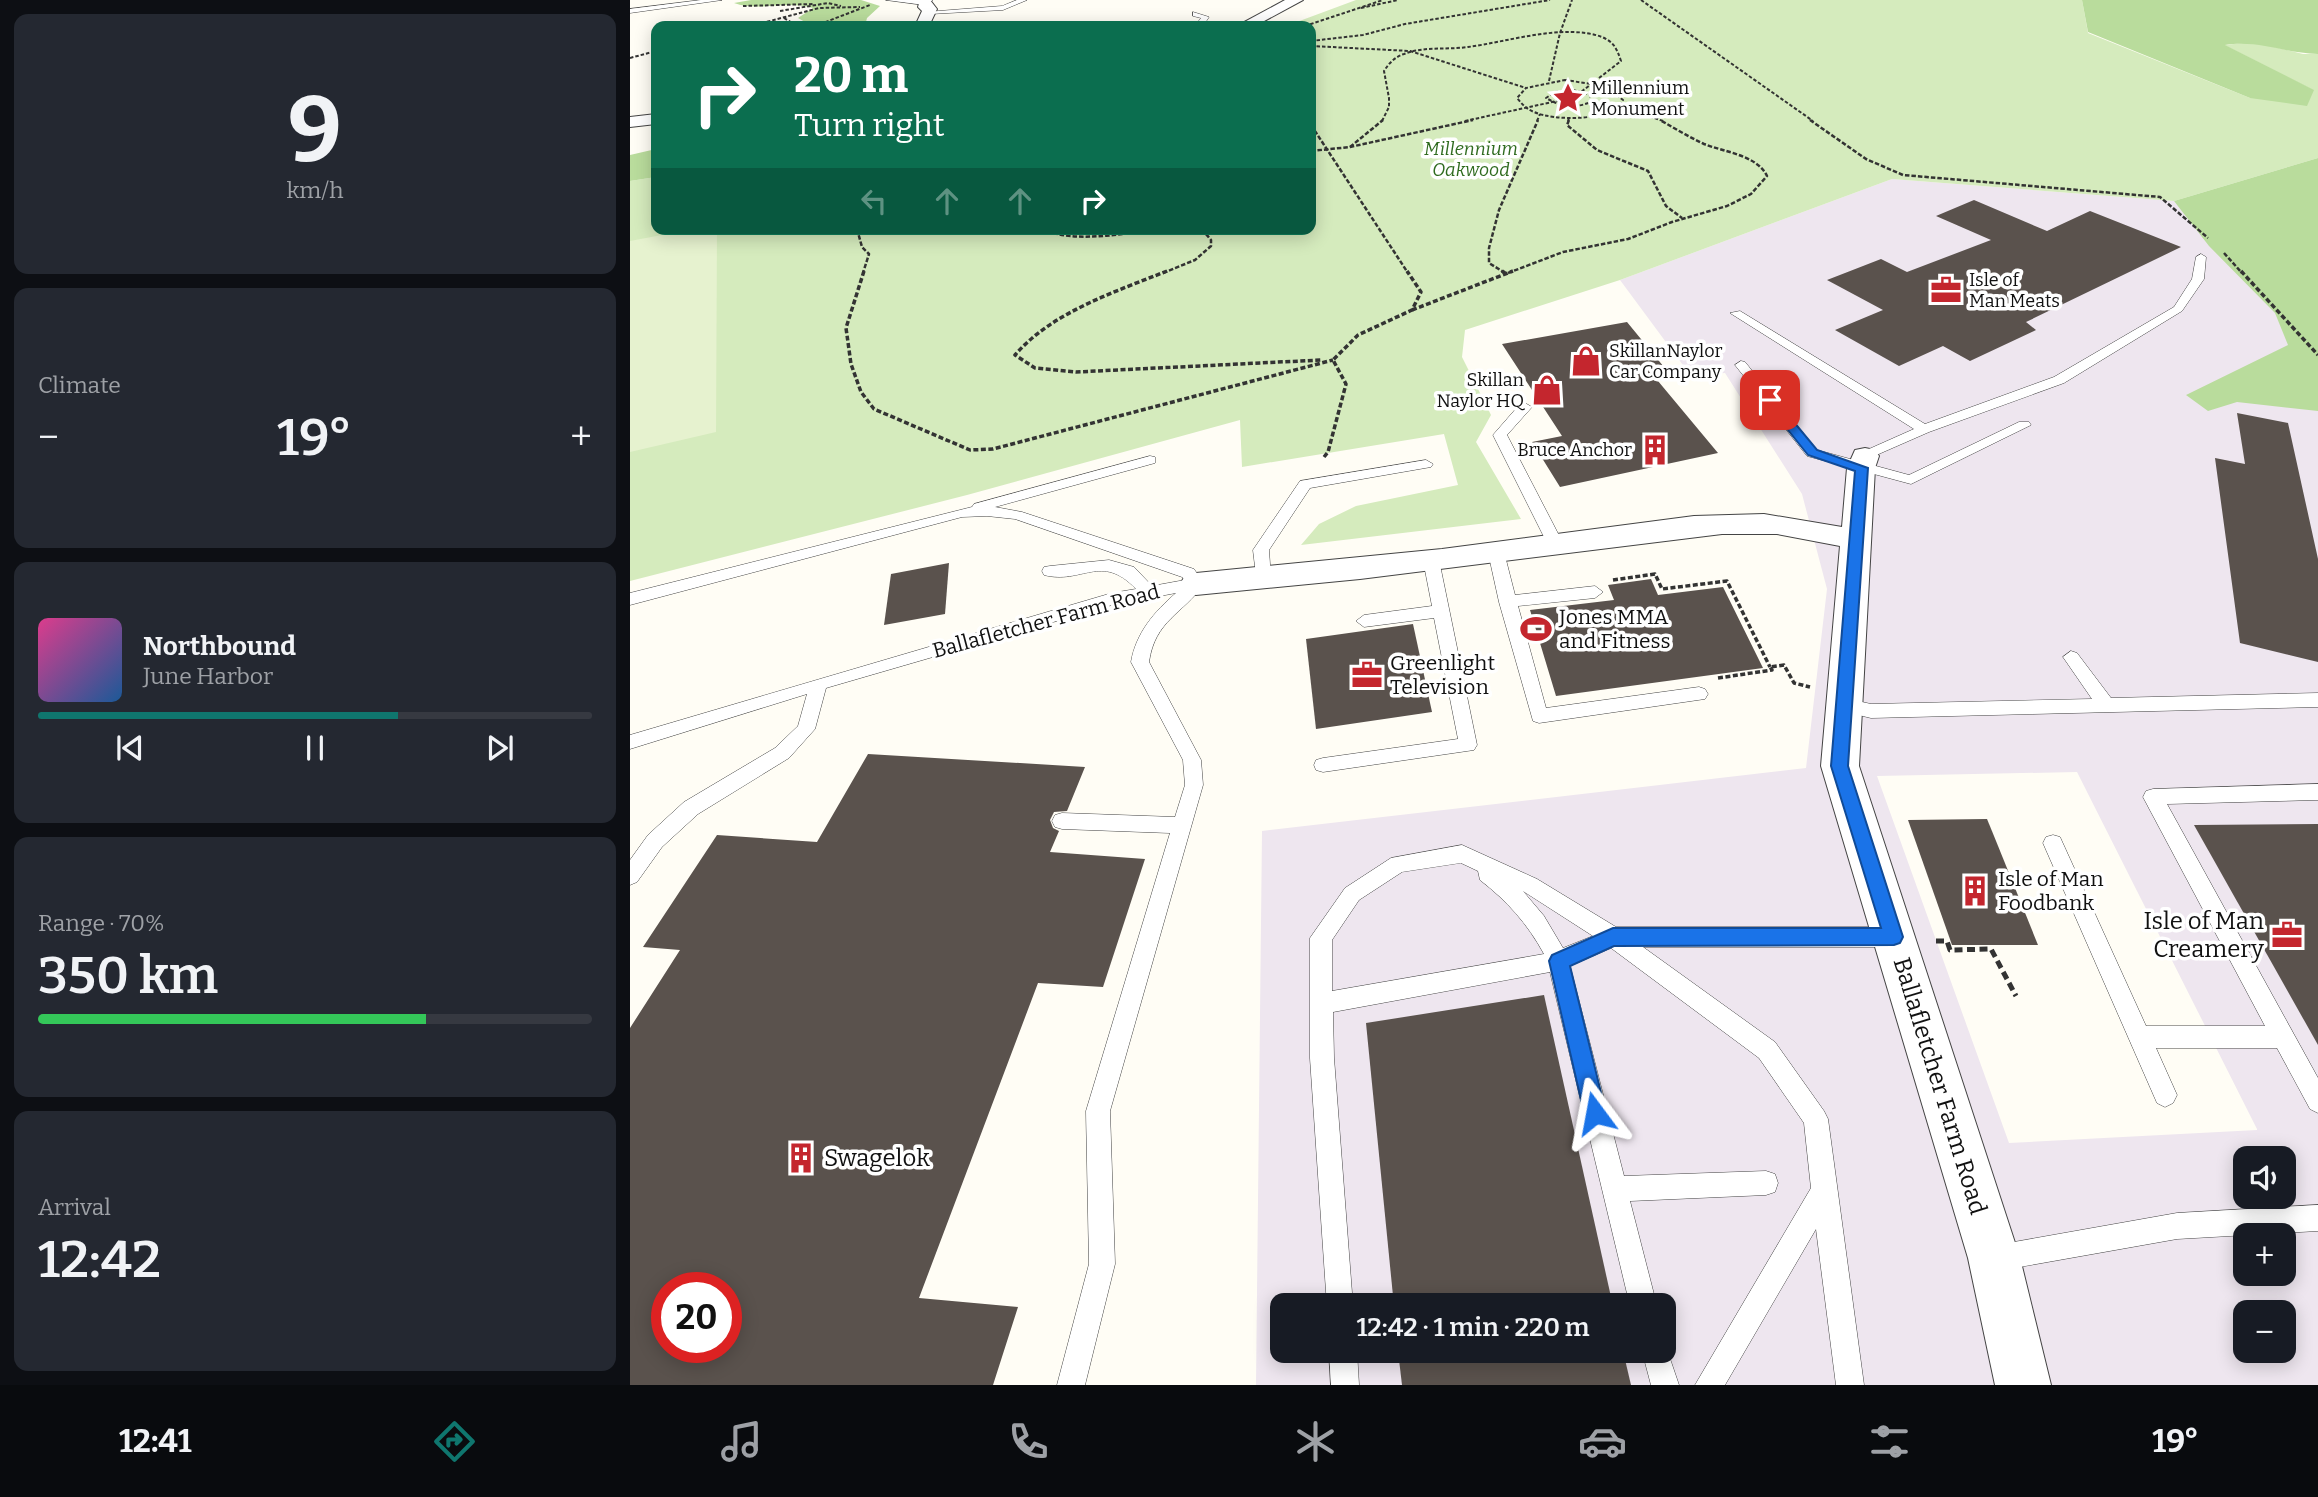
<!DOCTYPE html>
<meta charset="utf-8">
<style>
body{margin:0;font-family:Bitter,serif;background:#242831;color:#f1f3f6;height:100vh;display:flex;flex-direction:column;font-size:26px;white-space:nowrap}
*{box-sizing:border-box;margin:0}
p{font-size:23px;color:#9ea1a6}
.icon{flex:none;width:38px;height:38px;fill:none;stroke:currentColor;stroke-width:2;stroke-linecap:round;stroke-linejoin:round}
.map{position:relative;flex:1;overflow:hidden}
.drawer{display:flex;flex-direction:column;gap:14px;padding:14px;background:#0d0f14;width:630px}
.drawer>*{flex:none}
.top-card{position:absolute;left:21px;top:21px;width:665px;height:214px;border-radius:14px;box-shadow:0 4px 18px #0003;background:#0b6e4f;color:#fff;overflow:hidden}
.controls{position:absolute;left:1603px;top:1146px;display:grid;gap:14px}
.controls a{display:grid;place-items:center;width:63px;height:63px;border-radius:14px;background:#171b24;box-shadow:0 4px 18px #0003;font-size:35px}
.speed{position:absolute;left:21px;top:1272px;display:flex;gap:14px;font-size:35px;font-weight:700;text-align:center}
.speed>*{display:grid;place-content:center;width:91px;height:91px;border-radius:50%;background:#171b24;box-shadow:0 4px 18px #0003;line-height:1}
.speed .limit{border:10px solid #d22;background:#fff;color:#111}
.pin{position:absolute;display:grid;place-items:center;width:60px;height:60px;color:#fff;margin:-30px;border-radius:14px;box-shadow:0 4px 10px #0006}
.me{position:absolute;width:77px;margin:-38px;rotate:347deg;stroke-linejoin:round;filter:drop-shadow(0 0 5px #0008)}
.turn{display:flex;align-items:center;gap:24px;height:147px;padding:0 28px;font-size:32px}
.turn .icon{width:91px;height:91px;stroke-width:2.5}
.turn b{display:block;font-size:49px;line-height:60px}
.lanes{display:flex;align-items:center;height:66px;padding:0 28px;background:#0003;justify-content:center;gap:35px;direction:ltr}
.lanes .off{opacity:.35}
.big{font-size:52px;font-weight:600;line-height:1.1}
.drawer .widget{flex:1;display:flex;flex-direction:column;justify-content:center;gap:10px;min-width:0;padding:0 24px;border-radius:14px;background:#242831}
.drawer .dial{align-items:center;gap:0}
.dial b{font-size:91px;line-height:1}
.song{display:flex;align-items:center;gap:21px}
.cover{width:84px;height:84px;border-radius:10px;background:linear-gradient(135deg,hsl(330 70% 55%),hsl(210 70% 35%))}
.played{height:7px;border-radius:4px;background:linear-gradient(90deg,#0f766e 65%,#363941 65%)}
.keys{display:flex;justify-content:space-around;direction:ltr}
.heat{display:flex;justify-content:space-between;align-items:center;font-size:38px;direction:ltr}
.charge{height:10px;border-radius:5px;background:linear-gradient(90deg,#34c759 70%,#363941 0)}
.trip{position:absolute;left:640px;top:1293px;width:406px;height:70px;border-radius:14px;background:#171b24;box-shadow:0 4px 18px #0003;font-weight:600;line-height:70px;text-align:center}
.menu{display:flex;height:112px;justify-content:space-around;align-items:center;background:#090b0e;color:#9ea1a6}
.menu .icon{width:49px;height:49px}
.menu .active{color:#0f766e}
.menu b{font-size:32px;color:#f1f3f6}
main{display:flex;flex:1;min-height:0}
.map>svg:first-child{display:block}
.industrial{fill:#eee6ef;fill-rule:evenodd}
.green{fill:#d5ebbd}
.forest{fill:#b9dc9c}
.pitch{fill:#e6f2cf}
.building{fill:#5a524d;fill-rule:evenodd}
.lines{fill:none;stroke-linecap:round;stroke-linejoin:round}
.lane-casing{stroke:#444;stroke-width:1}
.street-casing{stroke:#444;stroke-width:2}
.path-far3{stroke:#333;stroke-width:2;stroke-dasharray:3.5 2;stroke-linecap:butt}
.path-far2{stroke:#333;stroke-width:2.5;stroke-dasharray:4.5 2;stroke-linecap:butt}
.path-far1{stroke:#333;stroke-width:3.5;stroke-dasharray:5 2.5;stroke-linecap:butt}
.path{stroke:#333;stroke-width:5;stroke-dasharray:8 4.5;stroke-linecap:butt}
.lane{fill:#fff;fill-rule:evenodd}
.street{fill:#fff;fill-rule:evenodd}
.route{fill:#1a73e8;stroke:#114b97;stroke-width:2}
.labels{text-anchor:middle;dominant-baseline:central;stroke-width:7;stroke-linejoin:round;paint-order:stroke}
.far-poi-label{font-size:18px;fill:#111;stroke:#fff;text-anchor:start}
.far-park-label{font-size:18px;font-style:italic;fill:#2f6b1f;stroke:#fff}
.poi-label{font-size:21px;fill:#111;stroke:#fff;text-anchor:start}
.street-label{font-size:21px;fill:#111;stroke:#fff}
.near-poi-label{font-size:24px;fill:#111;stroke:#fff;text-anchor:end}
.near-street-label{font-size:24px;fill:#111;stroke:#fff}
</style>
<main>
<section class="drawer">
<div class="widget dial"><b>9</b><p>km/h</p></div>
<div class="widget"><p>Climate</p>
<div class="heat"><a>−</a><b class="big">19°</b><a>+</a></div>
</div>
<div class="widget">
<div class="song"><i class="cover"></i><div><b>Northbound</b><p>June Harbor</p></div></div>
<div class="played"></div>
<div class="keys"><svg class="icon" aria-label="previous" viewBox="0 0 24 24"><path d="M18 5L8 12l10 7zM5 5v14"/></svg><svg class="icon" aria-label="pause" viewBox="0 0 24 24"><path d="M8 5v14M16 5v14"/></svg><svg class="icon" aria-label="next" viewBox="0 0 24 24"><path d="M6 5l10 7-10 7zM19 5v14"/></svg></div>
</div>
<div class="widget"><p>Range · 70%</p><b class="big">350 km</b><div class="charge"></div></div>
<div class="widget"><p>Arrival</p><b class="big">12:42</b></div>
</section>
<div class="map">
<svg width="1688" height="1385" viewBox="0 0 1688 1385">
<rect width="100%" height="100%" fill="#fffdf5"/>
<path class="industrial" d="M1262 179 1544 201 1688 322V1385H626L632 831 1176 768 1197 589 1172 494 1095 373 1061 376 990 280ZM1447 772 1627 1129V1130L1379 1143 1247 776ZM1615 1158H1654V1197H1615ZM1615 1236H1654V1274H1615ZM653 1306H1034V1351H653ZM1615 1312H1654V1351H1615Z"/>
<polygon class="green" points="726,0 1452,0 1458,33 1620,98 1683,90 1594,45 1624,42 1673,54 1688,54 1688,158 1544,201 1262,179 990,280 835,330 832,357 861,415 846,442 891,519 671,545 689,524 726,506 828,485 814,434 612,467 610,420 337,495 0,581 0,181 26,177 26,229 681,229 681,26 656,26"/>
<g class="forest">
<path d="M121 0H231L250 6 237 18 235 26H182L168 18 183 8C153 0 129 12 104 3Z"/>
<path d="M1452 0H1688V54C1654 53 1630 40 1595 45L1684 90 1677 106 1620 98 1458 32Z"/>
<polygon points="26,149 26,177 0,181 0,155"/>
<polygon points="1688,158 1688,411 1607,402 1578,411 1556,395 1658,345 1645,313 1579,246 1544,201"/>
</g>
<polygon class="pitch" points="64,229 87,229 86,432 0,452 0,241"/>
<g class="building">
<polygon points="1344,200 1417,231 1460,211 1551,247 1396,322 1406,330 1340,361 1313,346 1269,366 1205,330 1253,310 1197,280 1251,259 1277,272 1361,240 1306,216"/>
<polygon points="997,322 1043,378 1028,381 1088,453 930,487 902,442 932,436 872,344"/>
<polygon points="1607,413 1658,423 1688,559 1688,662 1610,643 1585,458 1615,464"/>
<polygon points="319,563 315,614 254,625 261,574"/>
<polygon points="1021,579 1028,595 1093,587 1133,668 926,696 900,610 984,600 978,585"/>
<polygon points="783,624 802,712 686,729 676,639"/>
<path d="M238 754 455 767 437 811 424 812 420 820 423 828 429 831 420 852 515 859 473 987 408 983 289 1298 388 1307 363 1385H0V1028L50 950 13 947 87 835 187 842ZM37 1288H96V1348H37Z"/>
<polygon points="1357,819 1364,836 1408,945 1322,945 1278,820"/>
<polygon points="1688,824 1688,1045 1564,825"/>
<polygon points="914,995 983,1306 764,1306 736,1023"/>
<polygon points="768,1351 993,1351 1001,1385 772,1385"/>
</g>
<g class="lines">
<g class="lane-casing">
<g id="lane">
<polygon points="71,0 92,0 0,13 0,9"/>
<polygon points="256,0 303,0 295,5"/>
<polygon points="387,0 397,0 373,10 300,14 296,12 372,6"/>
<polygon points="563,12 579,17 573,26 565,26 571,18 563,16"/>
<polygon points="1571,254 1576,257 1574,279 1552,311 1434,383 1299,432 1235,460 1230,459 1230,453 1284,429 1100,313 1110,311 1295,424 1424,377 1544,307 1562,279 1566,257"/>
<polygon points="1111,361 1115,362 1187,450 1279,475 1389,422 1399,422 1401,425 1281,484 1177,456 1105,365"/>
<polygon points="895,403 902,407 877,435 934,545 926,550 918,545 863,435 890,404"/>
<path d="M520 456 525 457V463L365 507 392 512 564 569 574 584C553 614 525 620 519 662L571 760 573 785 480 1111 485 1264 455 1385H427L459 1264 456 1111 540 833 432 829 425 827 422 821 425 815 432 813 545 817 555 785 553 760 501 662C506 633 524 612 546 593L482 605 196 688 185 729 159 758 68 814 32 847 7 882 0 885V860L18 835 54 802 145 748 168 726 177 694 0 749V735L482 593 506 589C471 552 452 585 414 575L412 571 414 567 420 566 479 560 504 567 522 586 555 580 552 577 385 519 357 516 332 517 0 605V593L342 507 344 504Z"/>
<polygon points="796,460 803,464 801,467 680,488 639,550 641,579 639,583 627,583 623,550 670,481"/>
<polygon points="866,547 874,552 885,595 965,586 973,592 965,598 888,606 916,708 1069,687 1075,689 1078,694 1075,699 909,723 903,721 869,602 858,552"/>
<polygon points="801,555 809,560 847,745 844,750 693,772 686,770 684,765 686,760 693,758 828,739 804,618 734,627 726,621 734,615 802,606 793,560"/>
<polygon points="1441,651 1447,653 1481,698 1688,693 1688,707 1241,718 1208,710 1205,705 1208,700 1214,698 1241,704 1462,699 1433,657"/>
<polygon points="1688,784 1688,800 1537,804 1688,1078 1688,1113 1680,1109 1647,1048 1526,1048 1547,1095 1543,1103 1535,1107 1527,1103 1413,843 1416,837 1423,835 1430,837 1516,1026 1635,1026 1513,797 1516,791 1523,789"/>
<path d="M832 845 907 879 986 927H1264L1271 930 1275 937 1271 944 1264 947H1013L1145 1042 1194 1111 1198 1119 1234 1385H1206L1186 1229 1095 1385H1065L1181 1188 1174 1123 1129 1058 981 948 940 966 994 1176 1136 1171 1145 1174 1148 1183 1145 1192 1136 1195 1000 1201 1027 1306H1000L920 972 703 1012 704 1058 723 1306H697L680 1058V938L715 888 761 858ZM831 863 848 871 850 880C877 901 897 923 914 954L702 991V940L729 900 772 872ZM893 891 963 936 933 948 914 916Z"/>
<polygon points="1688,1205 1688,1231 1547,1239 1367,1271 1358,1267 1354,1258 1358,1249 1367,1245 1547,1213"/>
<polygon points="1034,1341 1049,1385 1021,1385 1012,1351 1034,1351"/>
<polygon points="699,1351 727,1351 729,1385 701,1385"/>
</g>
</g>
<g class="street-casing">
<g id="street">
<polygon points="290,0 300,0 307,9 299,26 285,26 292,11 288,7"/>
<polygon points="655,0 673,0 625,26 607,26"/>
<polygon points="26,114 26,124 0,127 0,117"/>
<polygon points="1235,448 1245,450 1249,456 1245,468 1229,766 1390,1258 1421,1385 1365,1385 1338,1258 1191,766 1210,546 1147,534 1092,534 730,579 566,595 555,592 550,584 555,576 566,573 812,549 1064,516 1134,514 1212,527 1217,468 1225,450"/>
</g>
</g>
<g class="path-far3">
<polyline points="1011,0 1183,121"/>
<polyline points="113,6 184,4"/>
<polyline points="731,8 768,0"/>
<polyline points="150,11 198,3 211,6"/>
<polyline points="154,18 164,24 189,24"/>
<polyline points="121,26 189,8 230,7"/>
<polyline points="185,26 240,5"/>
<polyline points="675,26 753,0"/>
<polyline points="681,41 733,35 775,24 920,0"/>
<polyline points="681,46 780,51 896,88"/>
<polyline points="0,58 26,51"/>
<path d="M935 80 975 86 993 100C982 122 924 121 904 112 896 109 892 104 887 98L896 88Z"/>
<polyline points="919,81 930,33 942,0"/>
<path d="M943 90 960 95 961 102C943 109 932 107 916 98L925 92Z"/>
<polygon points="934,95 947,96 949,99 934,101 929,98"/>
<polyline points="961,102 990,106 1033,121"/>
<path d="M752 121 759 107V98L754 71C759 63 765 57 774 54 795 46 816 50 838 47 877 42 934 23 972 37 984 42 987 49 991 61L951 92"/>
<polyline points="835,121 936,99"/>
<polyline points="907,121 910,114"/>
<polyline points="938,121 939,118"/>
</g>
<g class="path-far2">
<polyline points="939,120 937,125 967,150 1018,171 1036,206 1052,218"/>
<polyline points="1180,120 1236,159 1273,175 1530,197 1578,238"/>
<polyline points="681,125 778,273"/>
<polyline points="720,147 753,120"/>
<polyline points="681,151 720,147 843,120"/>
<polyline points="227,229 232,247 239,254 233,273"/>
<path d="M411 229C446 244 495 233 531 229"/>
<polyline points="1594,253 1612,273"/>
<polyline points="533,273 565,260 581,246 581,240 576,234 539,229"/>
<polyline points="875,273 859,263 859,248 869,210 908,120"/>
<path d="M878 273 933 252 998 239 1042 222 1097 206 1121 194 1137 176C1127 155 1094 152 1074 144 1059 137 1044 128 1030 120"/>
</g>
<g class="path-far1">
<polyline points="234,271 216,328 221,364 231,392 244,409 340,450 363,449 703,360"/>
<path d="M537 271C485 292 422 312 385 355L405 368 446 372 691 360"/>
<polyline points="872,271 875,273"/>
<polyline points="1611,271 1688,355"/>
<polyline points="782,310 883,271"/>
<polyline points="694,457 698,452 716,384 703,360 728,335 782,310 791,292 777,271"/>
<polyline points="983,580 1025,574 1032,589 1097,581 1140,667"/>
<polyline points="1088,678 1142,670 1140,667 1154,665 1164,683 1180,687"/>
</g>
<polyline class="path" points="1306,941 1317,941 1320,950 1361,949 1386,996"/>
<use href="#lane" class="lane"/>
<use href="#street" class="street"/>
</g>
<polygon class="route" points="1140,397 1144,398 1187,450 1238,468 1218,766 1273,937 1270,943 1264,945 984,946 940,966 976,1113 973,1121 965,1124 957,1121 954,1113 919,961 922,955 983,928 1251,928 1201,766 1225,471 1178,455 1134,400"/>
<defs>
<g id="sight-bare" transform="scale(2.415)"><path d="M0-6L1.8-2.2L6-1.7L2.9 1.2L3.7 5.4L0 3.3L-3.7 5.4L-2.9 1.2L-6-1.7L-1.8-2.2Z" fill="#c4262e" stroke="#fff" stroke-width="2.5" paint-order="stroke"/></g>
<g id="office-bare" transform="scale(2.415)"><path d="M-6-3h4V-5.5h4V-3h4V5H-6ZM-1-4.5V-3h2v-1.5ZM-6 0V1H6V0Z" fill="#c4262e" stroke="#fff" stroke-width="2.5" paint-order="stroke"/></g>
<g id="shop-bare" transform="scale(2.415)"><path d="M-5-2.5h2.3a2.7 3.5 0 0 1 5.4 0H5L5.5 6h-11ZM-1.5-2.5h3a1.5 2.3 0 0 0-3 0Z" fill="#c4262e" stroke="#fff" stroke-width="2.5" paint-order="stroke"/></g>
<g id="building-bare" transform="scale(2.415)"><path d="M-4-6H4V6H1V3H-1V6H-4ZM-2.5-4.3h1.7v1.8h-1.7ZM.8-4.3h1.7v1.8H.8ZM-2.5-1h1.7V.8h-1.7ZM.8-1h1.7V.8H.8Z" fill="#c4262e" stroke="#fff" stroke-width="2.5" paint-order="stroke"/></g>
<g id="stadium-bare" transform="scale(2.415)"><path d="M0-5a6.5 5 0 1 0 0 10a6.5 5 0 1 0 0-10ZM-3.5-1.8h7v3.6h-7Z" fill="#c4262e" stroke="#fff" stroke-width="2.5" paint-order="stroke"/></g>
</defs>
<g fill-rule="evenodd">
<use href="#sight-bare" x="938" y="98"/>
<use href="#office-bare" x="1316" y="290"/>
<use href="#shop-bare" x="956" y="361"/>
<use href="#shop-bare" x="917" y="390"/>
<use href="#building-bare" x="1025" y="450"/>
<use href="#stadium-bare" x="906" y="629"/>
<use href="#office-bare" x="737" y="675"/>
<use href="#building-bare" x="1345" y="891"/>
<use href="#office-bare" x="1657" y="935"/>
<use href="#building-bare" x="171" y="1158"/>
</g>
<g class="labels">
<g class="far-poi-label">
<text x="961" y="88">Millennium<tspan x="961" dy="21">Monument</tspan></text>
<text x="1339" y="280">Isle of<tspan x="1339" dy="21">Man Meats</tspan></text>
<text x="979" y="351">SkillanNaylor<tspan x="979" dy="21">Car Company</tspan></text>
<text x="894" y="380" text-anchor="end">Skillan<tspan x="894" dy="21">Naylor HQ</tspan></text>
<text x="1002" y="450" text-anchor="end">Bruce Anchor</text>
</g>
<g class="far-park-label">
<text x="841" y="149">Millennium<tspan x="841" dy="21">Oakwood</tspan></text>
</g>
<g class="poi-label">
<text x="929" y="617">Jones MMA<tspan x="929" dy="24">and Fitness</tspan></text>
<text x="760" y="663">Greenlight<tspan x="760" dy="24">Television</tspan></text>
<text x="1368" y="879">Isle of Man<tspan x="1368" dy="24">Foodbank</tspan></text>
</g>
<g class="street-label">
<text transform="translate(416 621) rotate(-15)">Ballafletcher Farm Road</text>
</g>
<g class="near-poi-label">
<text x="1634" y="921">Isle of Man<tspan x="1634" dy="28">Creamery</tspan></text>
<text x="194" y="1158" text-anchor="start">Swagelok</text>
</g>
<g class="near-street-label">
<text transform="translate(1310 1086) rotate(73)">Ballafletcher Farm Road</text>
</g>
</g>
</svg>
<div class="controls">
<a><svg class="icon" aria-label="sound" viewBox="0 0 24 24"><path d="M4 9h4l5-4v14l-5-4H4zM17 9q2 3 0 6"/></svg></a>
<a>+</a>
<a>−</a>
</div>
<div class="speed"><div class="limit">20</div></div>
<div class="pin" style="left:1140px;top:400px;background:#d93025"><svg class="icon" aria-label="arrive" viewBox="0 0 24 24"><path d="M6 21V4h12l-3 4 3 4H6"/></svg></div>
<svg class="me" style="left:965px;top:1113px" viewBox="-20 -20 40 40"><path d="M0-17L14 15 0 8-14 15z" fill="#1a73e8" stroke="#fff" stroke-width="4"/></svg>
<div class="trip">12:42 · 1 min · 220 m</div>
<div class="top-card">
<div class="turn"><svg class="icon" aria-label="right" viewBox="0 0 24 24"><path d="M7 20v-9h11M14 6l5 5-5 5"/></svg><div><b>20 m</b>Turn right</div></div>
<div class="lanes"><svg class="icon off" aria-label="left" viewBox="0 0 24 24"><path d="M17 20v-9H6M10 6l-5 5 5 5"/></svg><svg class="icon off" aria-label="ahead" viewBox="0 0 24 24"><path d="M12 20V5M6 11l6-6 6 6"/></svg><svg class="icon off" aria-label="ahead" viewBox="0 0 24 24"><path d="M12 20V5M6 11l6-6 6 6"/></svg><svg class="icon" aria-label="right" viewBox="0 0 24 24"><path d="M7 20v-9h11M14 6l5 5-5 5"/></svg></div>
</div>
</div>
</main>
<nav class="menu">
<b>12:41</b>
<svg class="icon active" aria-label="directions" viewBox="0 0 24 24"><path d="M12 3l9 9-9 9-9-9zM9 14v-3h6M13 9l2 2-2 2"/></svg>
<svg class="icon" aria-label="music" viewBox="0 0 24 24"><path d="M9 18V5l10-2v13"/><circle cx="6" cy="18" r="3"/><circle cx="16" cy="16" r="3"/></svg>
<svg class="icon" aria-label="phone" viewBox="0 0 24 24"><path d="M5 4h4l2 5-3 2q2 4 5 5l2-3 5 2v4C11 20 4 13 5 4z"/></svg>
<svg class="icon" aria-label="climate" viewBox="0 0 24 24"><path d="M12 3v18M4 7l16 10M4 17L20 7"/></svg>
<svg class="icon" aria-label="car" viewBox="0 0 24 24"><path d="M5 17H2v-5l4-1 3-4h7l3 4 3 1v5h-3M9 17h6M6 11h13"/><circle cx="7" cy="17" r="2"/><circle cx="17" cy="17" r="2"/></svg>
<svg class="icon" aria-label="filters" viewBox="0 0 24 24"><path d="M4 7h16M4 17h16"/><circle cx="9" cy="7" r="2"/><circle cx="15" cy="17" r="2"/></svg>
<b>19°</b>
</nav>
